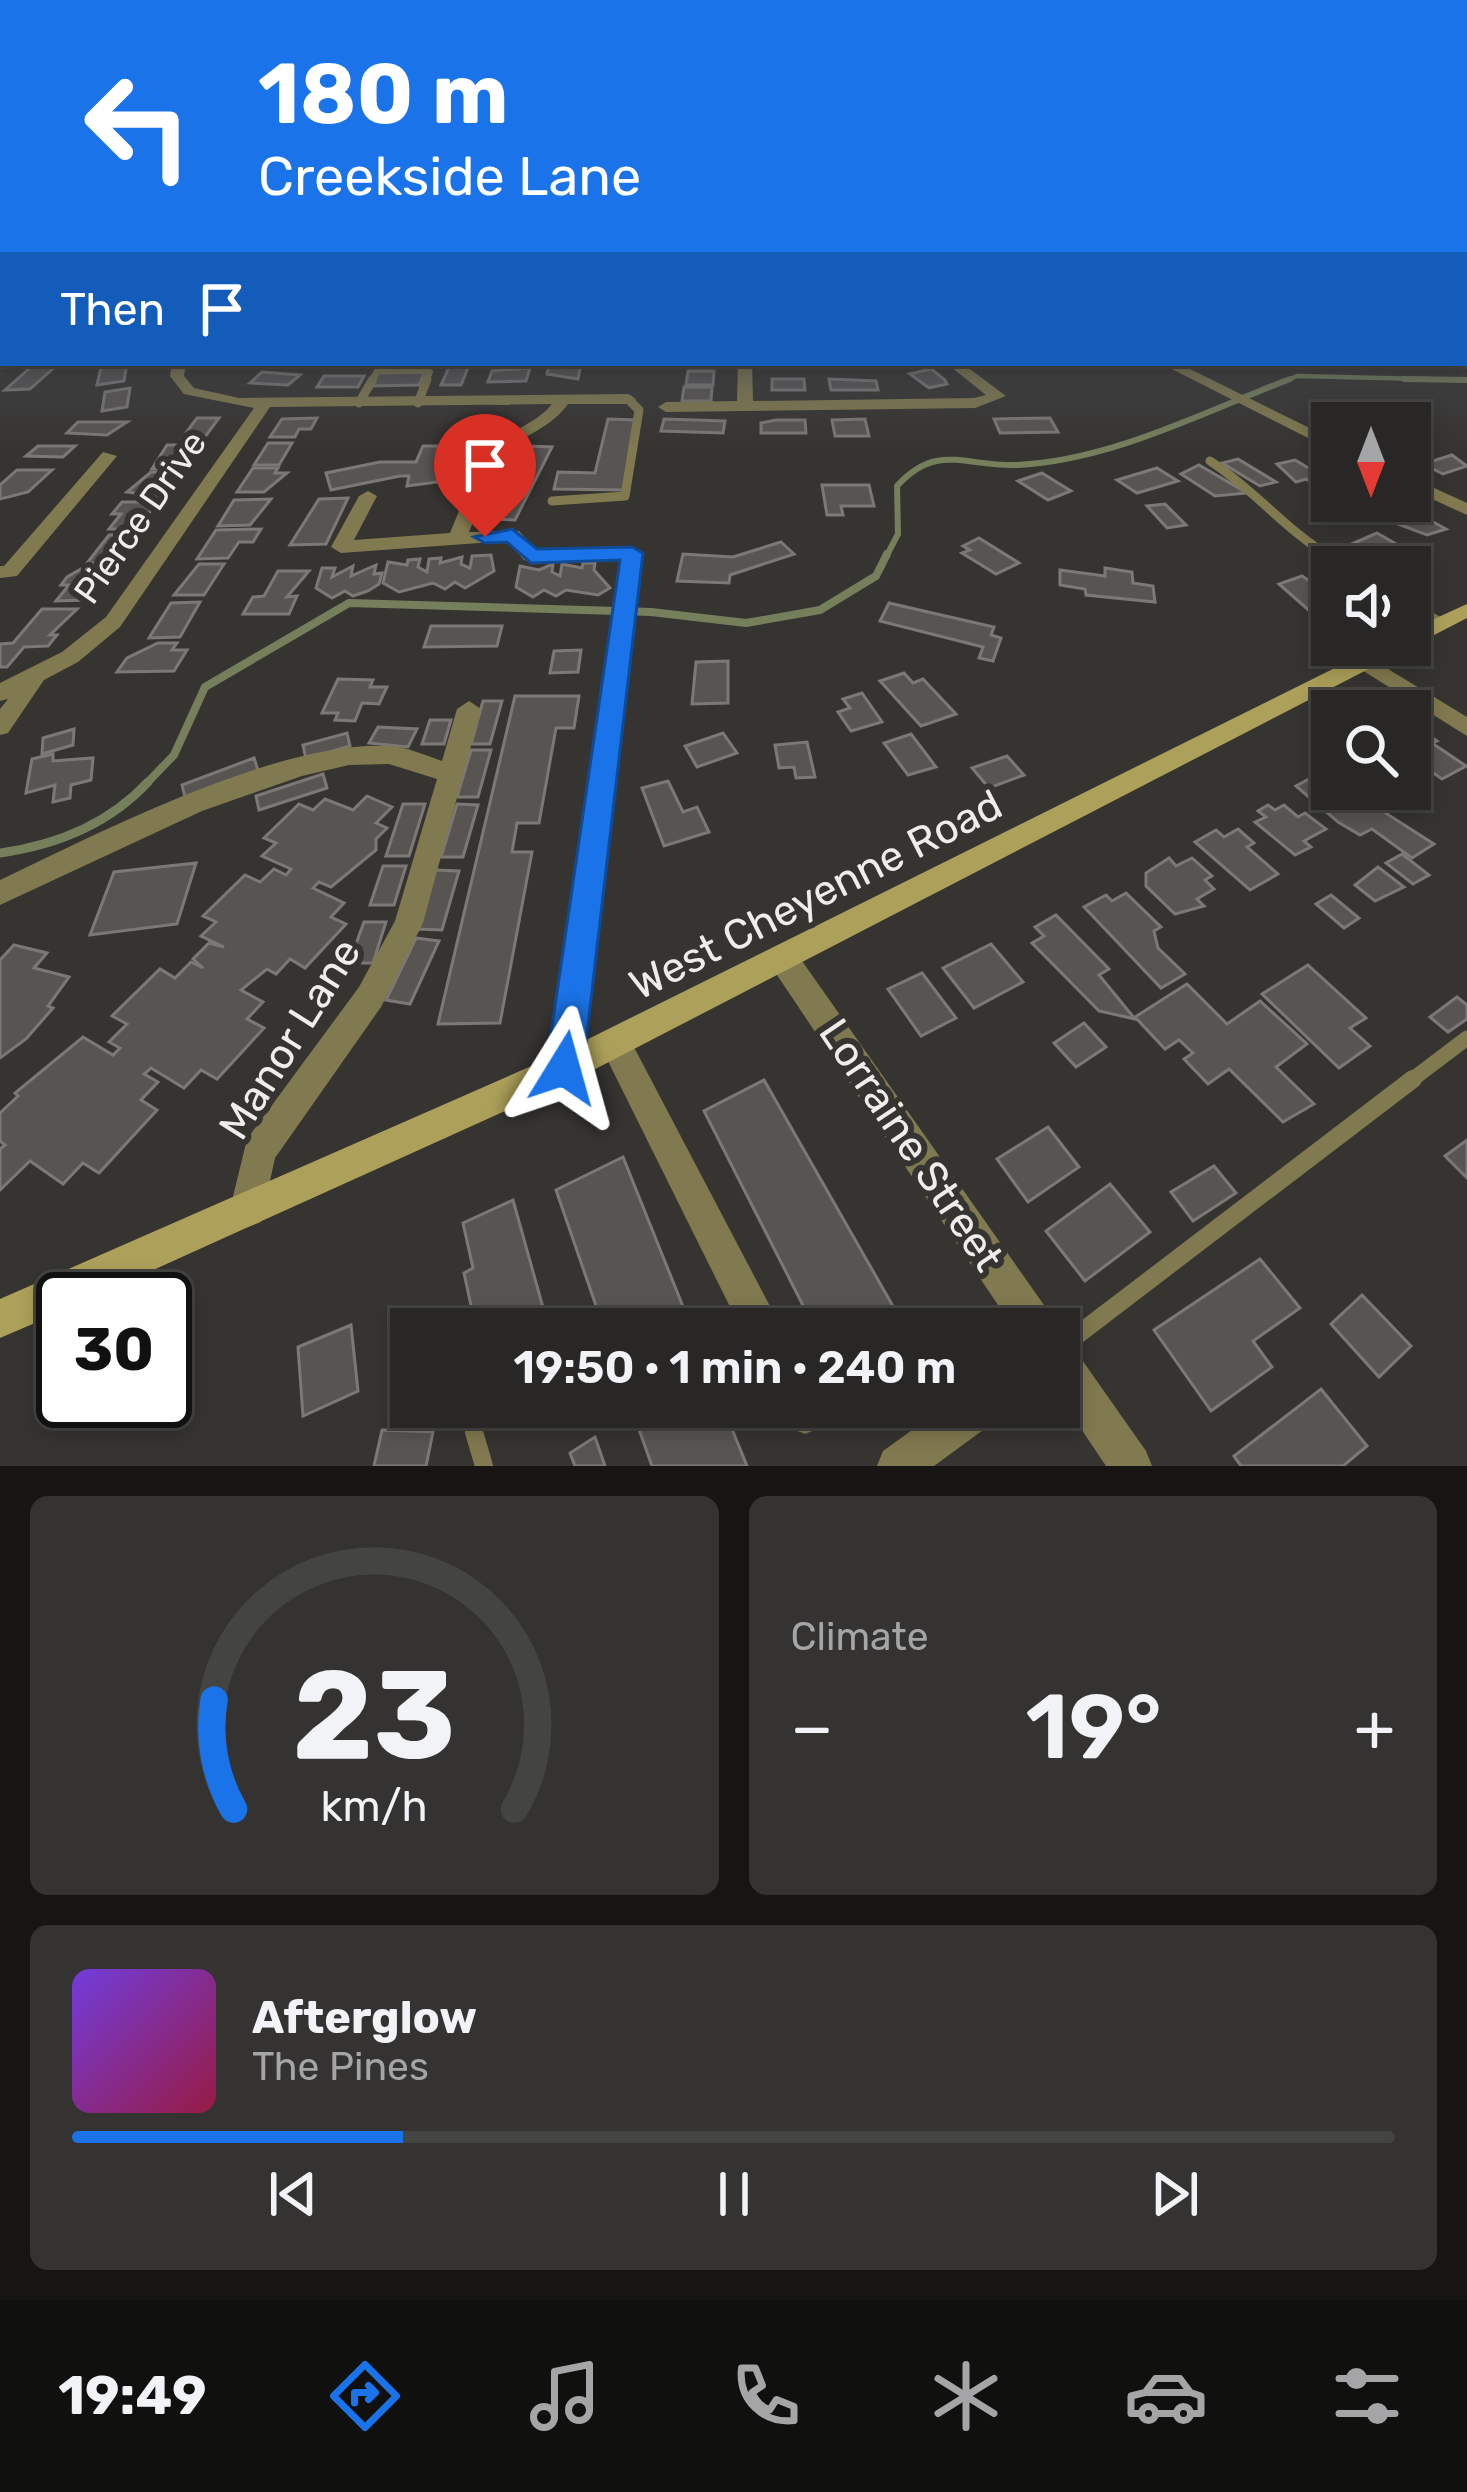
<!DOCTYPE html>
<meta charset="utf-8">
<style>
body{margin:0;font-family:Rubik,sans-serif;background:#343332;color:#f1f3f6;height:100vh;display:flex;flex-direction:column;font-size:45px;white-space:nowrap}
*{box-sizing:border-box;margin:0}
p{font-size:39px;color:#a5a5a7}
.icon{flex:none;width:66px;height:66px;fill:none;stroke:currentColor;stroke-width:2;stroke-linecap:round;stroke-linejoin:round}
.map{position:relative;height:1466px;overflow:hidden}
.panel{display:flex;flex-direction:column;gap:30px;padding:30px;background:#161514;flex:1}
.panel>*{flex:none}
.top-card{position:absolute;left:0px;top:0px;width:1467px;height:366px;box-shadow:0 6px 18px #0003,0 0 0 3px #444442;background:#1a73e8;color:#fff;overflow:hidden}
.needle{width:78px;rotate:180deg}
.tools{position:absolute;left:1311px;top:402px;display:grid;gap:24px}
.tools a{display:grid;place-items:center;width:120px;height:120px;border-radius:0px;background:#282725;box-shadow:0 6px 18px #0003,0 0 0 3px #444442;font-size:60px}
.speed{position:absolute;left:36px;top:1272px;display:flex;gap:24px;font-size:60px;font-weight:700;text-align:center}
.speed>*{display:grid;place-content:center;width:156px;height:156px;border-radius:50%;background:#282725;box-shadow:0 6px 18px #0003,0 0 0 3px #444442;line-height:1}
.speed .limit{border:6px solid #111;border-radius:18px;background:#fff;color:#111}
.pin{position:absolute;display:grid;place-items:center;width:102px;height:102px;color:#fff;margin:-123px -51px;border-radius:50% 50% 50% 0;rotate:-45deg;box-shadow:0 0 12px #0007}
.pin .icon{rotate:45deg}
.me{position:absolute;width:132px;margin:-66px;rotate:8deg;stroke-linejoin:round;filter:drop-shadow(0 0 9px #0008)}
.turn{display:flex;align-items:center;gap:42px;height:252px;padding:0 60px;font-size:54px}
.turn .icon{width:156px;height:156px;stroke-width:2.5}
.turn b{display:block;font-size:84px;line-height:102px}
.then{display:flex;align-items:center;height:114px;padding:0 60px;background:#0003;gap:24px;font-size:45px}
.big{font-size:90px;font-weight:600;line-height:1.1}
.panel .widget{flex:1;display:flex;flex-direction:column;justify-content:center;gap:18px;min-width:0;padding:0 42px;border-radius:18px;background:#343332}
.panel .dial{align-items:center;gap:0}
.dial svg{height:312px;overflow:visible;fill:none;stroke:#444442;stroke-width:7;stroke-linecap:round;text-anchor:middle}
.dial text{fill:#f1f3f6;stroke:none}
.song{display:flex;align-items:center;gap:36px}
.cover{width:144px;height:144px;border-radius:18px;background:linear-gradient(135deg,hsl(260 70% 55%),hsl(340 70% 35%))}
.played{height:12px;border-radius:6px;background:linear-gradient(90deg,#1a73e8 25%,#444442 25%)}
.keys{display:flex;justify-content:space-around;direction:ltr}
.heat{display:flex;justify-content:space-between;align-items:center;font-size:66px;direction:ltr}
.panel .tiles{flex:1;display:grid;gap:30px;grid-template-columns:1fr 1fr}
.widget:last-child{grid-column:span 2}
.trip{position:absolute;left:390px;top:1308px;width:690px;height:120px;border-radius:0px;background:#282725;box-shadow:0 6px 18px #0003,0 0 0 3px #444442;font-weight:600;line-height:120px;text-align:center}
.tabs{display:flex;height:192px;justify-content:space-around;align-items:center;background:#10100f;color:#a5a5a7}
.tabs .icon{width:84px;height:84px}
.tabs .on{color:#1a73e8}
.tabs b{font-size:54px;color:#f1f3f6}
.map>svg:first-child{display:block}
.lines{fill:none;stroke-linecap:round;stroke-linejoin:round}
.stream-far3{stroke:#757f5c;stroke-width:4.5}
.stream-far2{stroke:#757f5c;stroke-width:6}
.stream-far1{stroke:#757f5c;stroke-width:8}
.stream{stroke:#757f5c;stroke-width:9}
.building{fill:#585452;stroke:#7c7876;stroke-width:3}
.service-far4{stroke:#81794f;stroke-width:6}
.service-far3{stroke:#81794f;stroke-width:9}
.service-far2{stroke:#81794f;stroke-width:10}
.service-far1{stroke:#81794f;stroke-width:15}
.service{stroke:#81794f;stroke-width:18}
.minor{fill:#81794f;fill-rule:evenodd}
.secondary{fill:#ada05a;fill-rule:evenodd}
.route{fill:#1a73e8;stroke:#114b97;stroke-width:3}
.labels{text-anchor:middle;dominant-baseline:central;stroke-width:12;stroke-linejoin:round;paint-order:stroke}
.street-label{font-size:36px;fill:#efedeb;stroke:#363431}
.near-street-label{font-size:42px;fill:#efedeb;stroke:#363431}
</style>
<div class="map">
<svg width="1467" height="1466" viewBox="0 0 1467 1466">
<rect width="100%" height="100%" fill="#363431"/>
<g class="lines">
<polyline class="stream-far3" points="1283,382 1297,376 1467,380"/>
<g class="stream-far2">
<polyline points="1404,379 1467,380"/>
<path d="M886 557 898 534 897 486C937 442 966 467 1017 465 1110 461 1204 412 1290 379"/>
</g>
<polyline class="stream-far1" points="145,785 174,755 205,687 349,603 651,612 746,623 820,610 876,576 887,554"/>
<path class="stream" d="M0 853C57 845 108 825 148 782"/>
</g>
<g class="building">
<polygon points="127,363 124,381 97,385 101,367"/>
<polygon points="451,363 470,363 461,385 441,385"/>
<polygon points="550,363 581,363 578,379 547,374"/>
<polygon points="56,366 30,389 5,390 31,367"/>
<polygon points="530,368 526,381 488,382 492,371"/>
<polygon points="931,369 945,380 947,384 929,388 910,374"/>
<polygon points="688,371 714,371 713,385 686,385"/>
<polygon points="262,372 300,375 288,385 250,383"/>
<polygon points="425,372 419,385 371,386 378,373"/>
<polygon points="324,376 364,376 358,387 317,387"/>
<polygon points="772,379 804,379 805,390 772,390"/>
<polygon points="829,379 876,381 878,390 831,390"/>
<polygon points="684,387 712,387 711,401 682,401"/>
<polygon points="130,388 127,407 102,411 105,392"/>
<polygon points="197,418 219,418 205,437 182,438"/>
<polygon points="317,418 311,429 299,429 295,437 270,437 282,419"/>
<polygon points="1050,418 1058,432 1000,433 994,419"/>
<polygon points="608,419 637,420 624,490 554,489 558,472 595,473"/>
<polygon points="664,419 725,421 723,433 661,431"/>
<polygon points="865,419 869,436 835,436 832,420"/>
<polygon points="776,420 805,420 806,433 761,433 761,423"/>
<polygon points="78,422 127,422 107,435 67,433"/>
<polygon points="268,443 292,443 279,465 254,465"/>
<polygon points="167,445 194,445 188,453 196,453 184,468 152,469"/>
<polygon points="38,446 75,446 63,457 26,456"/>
<polygon points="423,446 470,446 460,479 407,486 409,476 400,476 331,490 326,473 380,462 416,462"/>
<polygon points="526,446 552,447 515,520 472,518 475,511 488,512 496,497 485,497 489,490 503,491 505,487 492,486 509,476 497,476 500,469 514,466 502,466 505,460 516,460 508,456 511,450"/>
<polygon points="1452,455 1467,466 1443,474 1423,464"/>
<polygon points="1238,459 1276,482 1260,486 1222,463"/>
<polygon points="1295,460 1332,482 1332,483 1319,487 1306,479 1296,482 1277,464"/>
<polygon points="1199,465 1247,493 1215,496 1181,474"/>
<polygon points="253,468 278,468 275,473 287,473 264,492 237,492"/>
<polygon points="1157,468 1178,481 1137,493 1117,480"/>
<polygon points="17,470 52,470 28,492 0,499 0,485"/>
<polygon points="151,472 181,472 162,497 127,492"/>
<polygon points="1042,473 1071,491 1048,500 1018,481"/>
<polygon points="822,485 869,485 874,506 841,506 843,515 827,515"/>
<polygon points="348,498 326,544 290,545 319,499"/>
<polygon points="271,499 250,525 218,526 234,500"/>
<polygon points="122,502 157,502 137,529 109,529 121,514 112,514"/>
<polygon points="1165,504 1186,525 1167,528 1147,506"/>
<polygon points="1402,508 1419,514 1446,529 1427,535 1377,516"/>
<polygon points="261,529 253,542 239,542 228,558 197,559 216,530"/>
<polygon points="1377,533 1410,552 1381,563 1387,567 1358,567 1333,552"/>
<polygon points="109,535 135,535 114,563 87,563"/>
<polygon points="979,538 1019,563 996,574 962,553 970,550 963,546"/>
<polygon points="781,542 794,554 730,575 729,583 677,581 683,554 733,557"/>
<polygon points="491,555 494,571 465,588 455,582 445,589 433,583 399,592 383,583 388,562 407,565 408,560 420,559 418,567 427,572 429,559 441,558 440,563 462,557 461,564 470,568 472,556"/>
<polygon points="583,563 595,563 594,570 610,588 598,595 566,590 556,596 544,590 533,597 516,587 520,566 539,570 553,564 552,572 560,576 562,564 582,568"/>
<polygon points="199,564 224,564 204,595 174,595"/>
<polygon points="376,565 374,574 382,573 379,584 368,591 353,596 345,591 332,598 316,588 322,568 335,568 332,577 353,566 351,576"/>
<polygon points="111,568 87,600 56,601 69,585 61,585 67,577 81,569"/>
<polygon points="1105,568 1132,572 1133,583 1153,586 1155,602 1086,595 1085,589 1060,585 1060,570 1105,576"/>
<polygon points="278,571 309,571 287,597 297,596 289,614 243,614 253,597 264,596"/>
<polygon points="1302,576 1332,596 1332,616 1322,610 1312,613 1279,584"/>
<polygon points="200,602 180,637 149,638 171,603"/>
<polygon points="889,603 994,627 991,635 1001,638 993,661 979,658 983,647 880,621"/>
<polygon points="42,609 77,609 50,635 57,635 48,646 24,647 7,667 0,667 0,644 13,643"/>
<polygon points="431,626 502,626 497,646 424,647"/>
<polygon points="158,643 177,643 172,650 187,650 174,671 117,672 127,658"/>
<polygon points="581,650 578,672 550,673 554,651"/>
<polygon points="728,661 728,703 692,704 696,662"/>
<polygon points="904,673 913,683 923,679 956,714 921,726 880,681"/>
<polygon points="338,679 373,680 370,687 387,687 379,704 362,703 355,721 335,720 338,713 322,713"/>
<polygon points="862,693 882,722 851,731 838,712 850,708 843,699"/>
<polygon points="515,696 579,696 574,728 556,728 539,823 517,823 512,852 532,852 500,1023 438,1024"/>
<polygon points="483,701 502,701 490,744 471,744"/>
<polygon points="430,720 451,720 444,744 422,744"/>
<polygon points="1412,724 1437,741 1432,743 1466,766 1442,779 1426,768 1432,765 1410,750"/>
<polygon points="378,727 417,729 408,747 369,743"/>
<polygon points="74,729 73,745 42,754 43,738"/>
<polygon points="347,733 350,746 306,759 303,745"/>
<polygon points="723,733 737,753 697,767 685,746"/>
<polygon points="911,734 936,767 908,775 884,743"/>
<polygon points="807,742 815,777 796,778 794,767 779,768 775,745"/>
<polygon points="471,750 491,750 478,797 457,797"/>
<polygon points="53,754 53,761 93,758 91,780 71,785 70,798 53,802 55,785 26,793 32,759"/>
<polygon points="1007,756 1024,775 989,788 972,768"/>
<polygon points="254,758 259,773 186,801 182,785"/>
<polygon points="323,774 327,788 259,810 256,796"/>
<polygon points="1318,774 1332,777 1332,789 1348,789 1434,844 1412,858 1372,829 1360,835 1338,822 1296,786"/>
<polygon points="668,781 683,812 697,807 709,832 664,846 642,788"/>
<polygon points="1410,785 1418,791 1393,805 1371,789"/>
<polygon points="367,796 392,807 376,823 387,828 376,839 376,850 331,887 319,882 313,888 344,903 331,917 346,924 305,968 290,959 276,974 267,969 241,990 263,1002 247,1019 264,1028 217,1079 201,1070 184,1088 151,1068 144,1074 158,1082 141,1100 157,1110 99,1173 83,1163 63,1184 30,1161 0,1190 0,1149 5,1145 0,1141 0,1113 18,1096 15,1093 83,1037 113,1055 120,1048 109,1042 127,1024 112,1016 160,969 175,978 191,962 203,968 193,959 209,943 224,947 201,936 216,922 203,916 245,875 260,882 274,869 286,875 291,869 262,856 276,843 264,838 299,804 313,810 325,799 353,810"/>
<polygon points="403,804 425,804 409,856 386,856"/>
<polygon points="457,804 478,805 463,857 441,857"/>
<polygon points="1268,805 1275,810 1284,805 1298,817 1305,813 1326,829 1304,841 1311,847 1295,855 1255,822 1266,817 1258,811"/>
<polygon points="1238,829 1254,843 1247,847 1278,874 1250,890 1195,842 1216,830 1224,837"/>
<polygon points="1402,854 1429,875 1413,884 1386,863"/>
<polygon points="1169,858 1176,866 1192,858 1212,876 1205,880 1214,889 1197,899 1204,906 1175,914 1146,886 1146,873"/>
<polygon points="196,863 177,924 90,935 114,872"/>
<polygon points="383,866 406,866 394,905 370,905"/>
<polygon points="1378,867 1404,887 1375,901 1355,885"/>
<polygon points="435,870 459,871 442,930 417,929"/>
<polygon points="1126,893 1161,927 1154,931 1158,948 1185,974 1161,988 1084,907 1106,895 1112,901"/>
<polygon points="1331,895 1359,918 1344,928 1316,904"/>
<polygon points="1056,915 1109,969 1099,975 1135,1019 1099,1011 1032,943 1044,936 1035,927"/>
<polygon points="364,922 386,922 373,963 349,963"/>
<polygon points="416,938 439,941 410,1004 386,1000"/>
<polygon points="991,944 1023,982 974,1008 943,968"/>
<polygon points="14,945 47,953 34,968 69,977 48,1006 53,1008 26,1039 0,1058 0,960"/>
<polygon points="1308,965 1366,1018 1350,1028 1370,1046 1339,1068 1262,994"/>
<polygon points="922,973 956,1018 921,1036 888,989"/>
<polygon points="1187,984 1227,1024 1260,1001 1307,1044 1276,1067 1314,1104 1283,1122 1229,1069 1208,1084 1184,1059 1193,1053 1179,1040 1165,1049 1135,1017"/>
<polygon points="1457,997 1467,1005 1467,1019 1448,1032 1430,1017"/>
<polygon points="1084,1023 1106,1047 1076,1067 1054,1043"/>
<polygon points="764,1080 906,1329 815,1329 704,1111"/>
<polygon points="1048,1127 1079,1167 1028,1202 997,1159"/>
<polygon points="1467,1140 1467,1178 1445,1156"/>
<polygon points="623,1157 692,1329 604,1329 556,1190"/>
<polygon points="1214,1166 1236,1193 1193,1221 1171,1192"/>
<polygon points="1110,1184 1150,1232 1085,1281 1046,1231"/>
<polygon points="513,1200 549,1329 499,1329 497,1320 476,1329 464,1273 473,1268 463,1223"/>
<polygon points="1260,1259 1300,1308 1253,1341 1272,1367 1211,1411 1154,1330"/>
<polygon points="1362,1295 1411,1346 1379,1377 1331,1324"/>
<polygon points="405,1320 442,1321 441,1329 411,1329 411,1379 391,1379"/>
<polygon points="351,1325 358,1391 303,1416 298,1347"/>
<polygon points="1321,1389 1367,1446 1343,1466 1241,1466 1234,1456"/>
<polygon points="631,1407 723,1407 747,1466 652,1466"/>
<polygon points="382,1430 433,1432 426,1466 374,1466"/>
<polygon points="595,1437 605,1466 575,1466 570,1453"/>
</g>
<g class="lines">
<polyline class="service-far4" points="371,382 377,371 424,370 430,372 426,382"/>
<g class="service-far3">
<polyline points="359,403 373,379"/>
<polyline points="418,403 427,379"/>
<path d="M1210 461C1255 490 1284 529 1331 557"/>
<polyline points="552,501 625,496 639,410 628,399"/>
</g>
<g class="service-far2">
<polyline points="1326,554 1347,567"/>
<polyline points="1410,605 1441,623"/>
</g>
<polyline class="service-far1" points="1409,1082 1467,1038"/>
<g class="service">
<polyline points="1059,1349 1413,1079"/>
<polyline points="474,1432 484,1466"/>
</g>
<g class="minor">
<polygon points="0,352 3,352 0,363"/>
<path d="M172 363H186L184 376 194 388 239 398 628 394 636 399 628 404H568C551 428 526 433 507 452 487 473 480 506 469 532L519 531 536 550 632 547 642 553 580 1068 576 1079 564 1084 552 1079 548 1068 621 559 531 562 524 560 507 541 341 553 331 547 359 496 368 491 377 496 354 540 450 533C463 503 472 468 496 445 513 428 536 424 552 404L270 407 120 627 78 662 44 680 8 733 0 735V709L8 699 0 701V683L62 652 106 617 254 408 184 394 170 376Z"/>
<polygon points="738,363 752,363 753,401 974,398 986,395 946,363 962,363 1006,396 975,408 666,412 658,407 666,402 737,401"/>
<polygon points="1160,363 1178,363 1332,439 1332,450"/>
<polygon points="103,452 117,456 17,576 0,578 0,566 4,566"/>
<polygon points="1410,477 1467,503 1467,515 1410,489"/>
<polygon points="1365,655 1467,717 1467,736 1357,667 1354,662"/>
<path d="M469 701 481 709 423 923 381 1007 275 1158 261 1222 248 1227 235 1222 230 1209 247 1139 359 987 395 921 437 779 389 764 349 765 302 776 202 811 0 905V880C100 832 279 740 389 746 407 747 425 755 442 761L457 709Z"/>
<polygon points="784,947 795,951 1051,1315 1057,1329 1014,1329 773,969 769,960 773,951"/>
<polygon points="615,1028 626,1032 782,1329 741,1329 599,1043 604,1032"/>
<polygon points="1059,1341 1073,1347 1146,1451 1152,1466 1106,1466 1059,1396"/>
<polygon points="781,1407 823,1407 826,1413 820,1428 805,1434 790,1428"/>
<polygon points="944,1407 1000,1407 994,1422 934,1466 877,1466 883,1451"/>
</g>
<polygon class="secondary" points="1467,604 1467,618 576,1079 89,1299 63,1299 63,1311 0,1338 0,1299 552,1057 1381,645 1410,645 1410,630"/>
</g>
<linearGradient id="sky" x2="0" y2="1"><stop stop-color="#1e1d1b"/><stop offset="0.54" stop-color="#4c505a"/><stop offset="1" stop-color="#4c505a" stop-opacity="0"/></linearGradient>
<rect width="1467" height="450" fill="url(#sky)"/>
<polygon class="route" points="512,529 537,549 632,547 643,553 583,1068 577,1081 564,1086 551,1081 546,1068 620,560 531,563 507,542 485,543 474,537"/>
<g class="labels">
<g class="street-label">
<text transform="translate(140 517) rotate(-55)">Pierce Drive</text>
</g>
<g class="near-street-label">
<text transform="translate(816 895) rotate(-27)">West Cheyenne Road</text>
<text transform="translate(290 1039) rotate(-58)">Manor Lane</text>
<text transform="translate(911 1145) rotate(56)">Lorraine Street</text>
</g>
</g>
</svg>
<div class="tools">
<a><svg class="needle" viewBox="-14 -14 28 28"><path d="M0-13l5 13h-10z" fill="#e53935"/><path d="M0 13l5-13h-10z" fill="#a5a5a7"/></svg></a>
<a><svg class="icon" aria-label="sound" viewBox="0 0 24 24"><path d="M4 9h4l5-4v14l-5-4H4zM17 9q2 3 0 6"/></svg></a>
<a><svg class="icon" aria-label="search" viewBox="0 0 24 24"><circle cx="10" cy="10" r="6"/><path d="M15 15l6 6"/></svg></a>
</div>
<div class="speed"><div class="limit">30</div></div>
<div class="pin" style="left:485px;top:537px;background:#d93025"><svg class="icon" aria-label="arrive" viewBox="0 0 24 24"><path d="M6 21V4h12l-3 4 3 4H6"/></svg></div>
<svg class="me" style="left:564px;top:1068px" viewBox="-20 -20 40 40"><path d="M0-17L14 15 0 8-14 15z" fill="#1a73e8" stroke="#fff" stroke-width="4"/></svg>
<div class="trip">19:50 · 1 min · 240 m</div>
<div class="top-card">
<div class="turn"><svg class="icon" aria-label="left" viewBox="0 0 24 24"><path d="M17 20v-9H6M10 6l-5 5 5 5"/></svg><div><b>180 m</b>Creekside Lane</div></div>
<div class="then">Then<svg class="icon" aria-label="arrive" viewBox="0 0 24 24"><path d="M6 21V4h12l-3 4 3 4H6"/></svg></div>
</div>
</div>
<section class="panel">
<div class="tiles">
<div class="widget dial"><svg viewBox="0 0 100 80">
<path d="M14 69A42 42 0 1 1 86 69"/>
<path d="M14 69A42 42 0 0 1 9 41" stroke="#1a73e8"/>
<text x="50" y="56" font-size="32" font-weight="700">23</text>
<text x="50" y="72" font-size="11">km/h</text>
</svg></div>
<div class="widget"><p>Climate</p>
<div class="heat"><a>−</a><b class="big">19°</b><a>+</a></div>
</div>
<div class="widget">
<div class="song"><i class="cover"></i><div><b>Afterglow</b><p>The Pines</p></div></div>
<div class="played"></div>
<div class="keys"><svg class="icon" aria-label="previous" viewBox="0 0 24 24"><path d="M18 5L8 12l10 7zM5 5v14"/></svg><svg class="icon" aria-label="pause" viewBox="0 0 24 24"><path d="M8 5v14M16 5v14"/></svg><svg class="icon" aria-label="next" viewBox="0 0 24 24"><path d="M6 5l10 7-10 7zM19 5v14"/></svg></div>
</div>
</div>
</section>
<nav class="tabs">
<b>19:49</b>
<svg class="icon on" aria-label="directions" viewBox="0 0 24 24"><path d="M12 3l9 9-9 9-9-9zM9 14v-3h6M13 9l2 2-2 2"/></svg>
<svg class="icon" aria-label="music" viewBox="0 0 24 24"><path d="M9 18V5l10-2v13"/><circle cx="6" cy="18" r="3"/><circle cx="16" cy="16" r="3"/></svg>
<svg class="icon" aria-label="phone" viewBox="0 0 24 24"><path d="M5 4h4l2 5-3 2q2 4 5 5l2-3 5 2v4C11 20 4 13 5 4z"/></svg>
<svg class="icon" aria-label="climate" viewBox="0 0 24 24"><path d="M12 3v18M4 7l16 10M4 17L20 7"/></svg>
<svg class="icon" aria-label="car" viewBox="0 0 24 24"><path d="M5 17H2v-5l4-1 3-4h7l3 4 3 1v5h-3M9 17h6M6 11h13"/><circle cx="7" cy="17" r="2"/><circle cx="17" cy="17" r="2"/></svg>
<svg class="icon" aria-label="filters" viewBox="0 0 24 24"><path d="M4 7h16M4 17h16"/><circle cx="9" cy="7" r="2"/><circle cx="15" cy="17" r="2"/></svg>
</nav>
